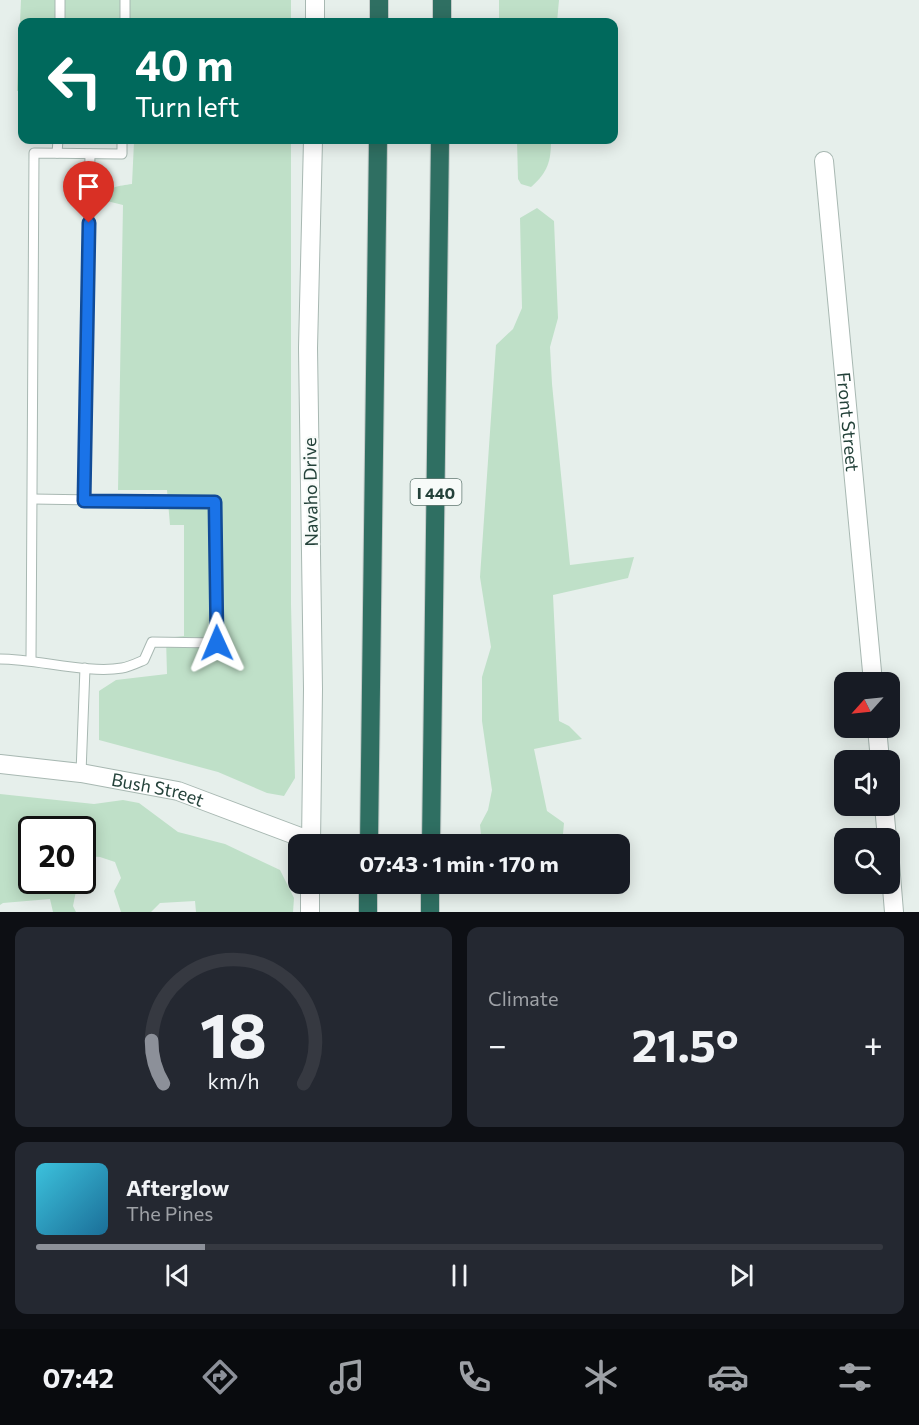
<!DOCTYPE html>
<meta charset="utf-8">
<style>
body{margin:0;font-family:Commissioner,sans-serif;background:#242831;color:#f1f3f6;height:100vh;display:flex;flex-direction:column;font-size:22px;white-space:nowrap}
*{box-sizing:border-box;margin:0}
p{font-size:20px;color:#9ea1a6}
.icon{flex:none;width:33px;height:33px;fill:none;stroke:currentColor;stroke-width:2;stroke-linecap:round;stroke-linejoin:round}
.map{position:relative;height:912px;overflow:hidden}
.details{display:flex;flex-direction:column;gap:15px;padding:15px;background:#0d0f14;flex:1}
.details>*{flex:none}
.banner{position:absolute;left:18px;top:18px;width:600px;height:126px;border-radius:12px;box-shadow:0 3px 15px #0003;background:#00695c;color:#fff;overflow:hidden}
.needle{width:39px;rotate:243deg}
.tools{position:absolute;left:834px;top:672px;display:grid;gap:12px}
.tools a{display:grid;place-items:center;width:66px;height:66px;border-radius:12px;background:#171b24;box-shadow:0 3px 15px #0003;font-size:30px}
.speed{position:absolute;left:18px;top:816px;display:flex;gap:12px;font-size:30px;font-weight:700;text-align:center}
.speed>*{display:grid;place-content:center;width:78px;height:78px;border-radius:50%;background:#171b24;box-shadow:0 3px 15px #0003;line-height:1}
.speed .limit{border:3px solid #111;border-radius:9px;background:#fff;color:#111}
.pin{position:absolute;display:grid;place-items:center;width:51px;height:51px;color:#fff;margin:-62px -26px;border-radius:50% 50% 50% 0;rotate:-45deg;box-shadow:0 0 6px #0007}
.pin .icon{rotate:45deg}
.me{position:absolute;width:66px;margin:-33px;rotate:359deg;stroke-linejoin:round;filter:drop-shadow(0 0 4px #0008)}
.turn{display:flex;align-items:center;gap:21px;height:126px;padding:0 18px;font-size:27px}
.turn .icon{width:78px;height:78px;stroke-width:2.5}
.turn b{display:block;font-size:42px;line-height:51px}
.big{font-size:45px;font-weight:700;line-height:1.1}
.details .tile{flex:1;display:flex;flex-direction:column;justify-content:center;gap:9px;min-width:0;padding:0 21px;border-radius:12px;background:#242831}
.details .dial{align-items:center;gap:0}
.dial svg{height:156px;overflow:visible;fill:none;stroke:#363941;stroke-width:7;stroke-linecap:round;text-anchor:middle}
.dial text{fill:#f1f3f6;stroke:none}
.song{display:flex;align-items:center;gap:18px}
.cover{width:72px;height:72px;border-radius:9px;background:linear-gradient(135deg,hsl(190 70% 55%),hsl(200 70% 35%))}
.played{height:6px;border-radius:3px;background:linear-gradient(90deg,#8c9099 20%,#363941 20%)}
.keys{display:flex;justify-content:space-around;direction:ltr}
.heat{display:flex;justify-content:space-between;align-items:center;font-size:33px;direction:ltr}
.details .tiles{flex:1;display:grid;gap:15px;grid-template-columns:1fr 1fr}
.tile:last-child{grid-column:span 2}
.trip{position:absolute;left:288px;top:834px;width:342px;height:60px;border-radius:12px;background:#171b24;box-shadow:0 3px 15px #0003;font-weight:700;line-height:60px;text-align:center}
.tab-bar{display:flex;height:96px;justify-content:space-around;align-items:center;background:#090b0e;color:#9ea1a6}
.tab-bar .icon{width:42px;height:42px}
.tab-bar .selected{color:#8c9099}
.tab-bar b{font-size:27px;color:#f1f3f6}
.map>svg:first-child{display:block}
.green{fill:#bfe0c8}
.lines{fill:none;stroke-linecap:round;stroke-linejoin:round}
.service-casing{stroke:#a8b8b2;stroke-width:11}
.minor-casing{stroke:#a8b8b2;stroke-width:20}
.tertiary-casing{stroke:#a8b8b2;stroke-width:20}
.motorway-casing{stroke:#c2cac8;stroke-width:20}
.service{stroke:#fff;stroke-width:9}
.minor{stroke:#fff;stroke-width:18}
.tertiary{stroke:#fff;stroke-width:18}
.motorway{stroke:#2f6f62;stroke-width:18}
.route-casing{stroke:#114b97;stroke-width:15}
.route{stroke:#1a73e8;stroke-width:10}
.labels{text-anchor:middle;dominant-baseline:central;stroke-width:4.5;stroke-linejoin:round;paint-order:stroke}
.shield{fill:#f7fbf9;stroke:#637a73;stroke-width:1.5}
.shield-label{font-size:16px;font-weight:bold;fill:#24423a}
.street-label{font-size:18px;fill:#24423a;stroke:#f7fbf9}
</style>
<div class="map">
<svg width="919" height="912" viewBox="0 0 919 912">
<rect width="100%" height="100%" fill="#e6efeb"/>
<g class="green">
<polygon points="21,0 291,0 291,22 22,22 22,90 17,91"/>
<polygon points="499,0 559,0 557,22 499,22"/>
<path d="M151 140H291V604L295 778 284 796 267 793 218 772 99 740V691L116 680 167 674 166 638 184 636V525H170L167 490H118L123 205 103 200C107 186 119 186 132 184L134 142H151Z"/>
<path d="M517 140H551C551 161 548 172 531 187L521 184 518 179Z"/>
<polygon points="537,208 554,221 558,318 550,347 552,384 570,565 634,557 628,578 553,595 559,721 569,726 582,739 534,749 547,811 564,823 563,834 555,844 482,844 480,825 488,810 492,790 482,721 482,677 491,647 480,577 496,345 513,329 522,308 520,218"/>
<polygon points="0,794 94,804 123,800 139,803 178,832 225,844 280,870 294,898 293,912 196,912 195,901 160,903 151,912 121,912 114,891 121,878 115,862 100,857 86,856 83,866 82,830 32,830 32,880 78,881 73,906 76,912 53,912 50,899 3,903 0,905"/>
</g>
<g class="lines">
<g class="service-casing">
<g id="service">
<polyline points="60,22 60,0"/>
<polyline points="125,22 125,0"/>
<polyline points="57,153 58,140"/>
<polyline points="84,500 90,154"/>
<path d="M0 659C37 659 88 674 122 668 129 667 137 663 144 660L152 642 217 643 215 502 33 499"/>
<polyline points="31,659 34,153 122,154 122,140"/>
<polyline points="81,773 85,668"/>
</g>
</g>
<g class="minor-casing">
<g id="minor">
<path id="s1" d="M0 764 81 773 178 791 311 841"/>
</g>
</g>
<g class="tertiary-casing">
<g id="tertiary">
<polyline points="315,22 315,0"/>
<path id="s2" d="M824 161 873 682"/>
<polyline points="877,728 880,760"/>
<polyline points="884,806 887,838"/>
<polyline points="311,844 313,689 308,348 313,140"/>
<polyline points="890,863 894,912"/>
<polyline points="310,912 310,884"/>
</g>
</g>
<g class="motorway-casing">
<g id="motorway">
<polyline points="379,22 379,0"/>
<polyline points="442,22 442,0"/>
<polyline points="369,844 378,140"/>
<polyline points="431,844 440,140"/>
<polyline points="368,912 368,884"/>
<polyline points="430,912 430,884"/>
</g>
</g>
<use href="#service" class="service"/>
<use href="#minor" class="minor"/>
<use href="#tertiary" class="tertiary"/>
<use href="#motorway" class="motorway"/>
</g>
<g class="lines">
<g class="route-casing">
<polyline id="route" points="89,223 84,501 215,502 217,643"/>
</g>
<use href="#route" class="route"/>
</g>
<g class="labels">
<rect class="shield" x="410.5" y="479" width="51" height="26" rx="4.5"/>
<g class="shield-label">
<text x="436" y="492">I 440</text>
</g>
<g class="street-label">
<text stroke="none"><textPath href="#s2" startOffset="262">Front Street</textPath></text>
<text transform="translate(310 492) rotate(-91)">Navaho Drive</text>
<text stroke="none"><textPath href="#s1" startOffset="160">Bush Street</textPath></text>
</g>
</g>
</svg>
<div class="tools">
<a><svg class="needle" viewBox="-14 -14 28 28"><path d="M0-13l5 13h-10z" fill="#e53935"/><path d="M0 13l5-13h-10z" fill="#9ea1a6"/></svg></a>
<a><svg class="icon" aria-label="sound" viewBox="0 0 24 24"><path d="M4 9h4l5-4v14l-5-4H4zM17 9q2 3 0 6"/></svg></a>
<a><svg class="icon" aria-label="search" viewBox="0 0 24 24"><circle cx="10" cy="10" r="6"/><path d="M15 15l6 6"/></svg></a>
</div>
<div class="speed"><div class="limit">20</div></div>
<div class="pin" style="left:89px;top:223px;background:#d93025"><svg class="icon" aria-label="arrive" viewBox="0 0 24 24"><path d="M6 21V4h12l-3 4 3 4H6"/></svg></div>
<svg class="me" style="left:217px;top:643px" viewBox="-20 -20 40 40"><path d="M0-17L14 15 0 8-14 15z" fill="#1a73e8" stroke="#fff" stroke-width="4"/></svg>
<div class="trip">07:43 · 1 min · 170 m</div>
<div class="banner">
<div class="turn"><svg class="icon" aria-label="left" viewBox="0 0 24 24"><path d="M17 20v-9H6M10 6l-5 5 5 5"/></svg><div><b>40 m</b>Turn left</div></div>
</div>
</div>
<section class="details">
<div class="tiles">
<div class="tile dial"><svg viewBox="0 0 100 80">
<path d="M14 69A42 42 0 1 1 86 69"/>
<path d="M14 69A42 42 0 0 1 8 47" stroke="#8c9099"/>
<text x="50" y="56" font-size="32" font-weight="700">18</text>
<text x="50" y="72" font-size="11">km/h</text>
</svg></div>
<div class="tile"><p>Climate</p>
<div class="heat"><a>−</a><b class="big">21.5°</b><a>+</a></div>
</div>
<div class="tile">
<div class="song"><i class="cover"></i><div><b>Afterglow</b><p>The Pines</p></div></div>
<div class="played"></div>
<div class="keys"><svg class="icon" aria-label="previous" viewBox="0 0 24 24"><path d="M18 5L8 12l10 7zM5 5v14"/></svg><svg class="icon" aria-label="pause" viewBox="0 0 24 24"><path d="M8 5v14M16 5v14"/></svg><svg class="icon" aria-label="next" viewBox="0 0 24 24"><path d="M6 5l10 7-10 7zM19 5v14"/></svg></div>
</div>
</div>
</section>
<nav class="tab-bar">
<b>07:42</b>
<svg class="icon selected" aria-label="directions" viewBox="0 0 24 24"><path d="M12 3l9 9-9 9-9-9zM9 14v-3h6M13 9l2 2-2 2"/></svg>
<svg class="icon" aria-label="music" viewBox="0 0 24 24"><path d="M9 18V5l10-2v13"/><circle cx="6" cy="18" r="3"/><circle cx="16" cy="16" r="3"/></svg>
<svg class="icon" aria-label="phone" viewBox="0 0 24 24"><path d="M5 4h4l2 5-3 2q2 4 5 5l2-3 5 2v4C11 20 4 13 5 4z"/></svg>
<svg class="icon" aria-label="climate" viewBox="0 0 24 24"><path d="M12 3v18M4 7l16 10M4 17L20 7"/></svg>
<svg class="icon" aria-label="car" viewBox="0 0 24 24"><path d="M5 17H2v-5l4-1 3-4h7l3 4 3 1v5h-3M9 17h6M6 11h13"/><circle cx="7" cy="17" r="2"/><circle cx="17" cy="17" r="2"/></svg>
<svg class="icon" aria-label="filters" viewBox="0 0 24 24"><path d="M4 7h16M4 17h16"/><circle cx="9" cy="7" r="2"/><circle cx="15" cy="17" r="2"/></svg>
</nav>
